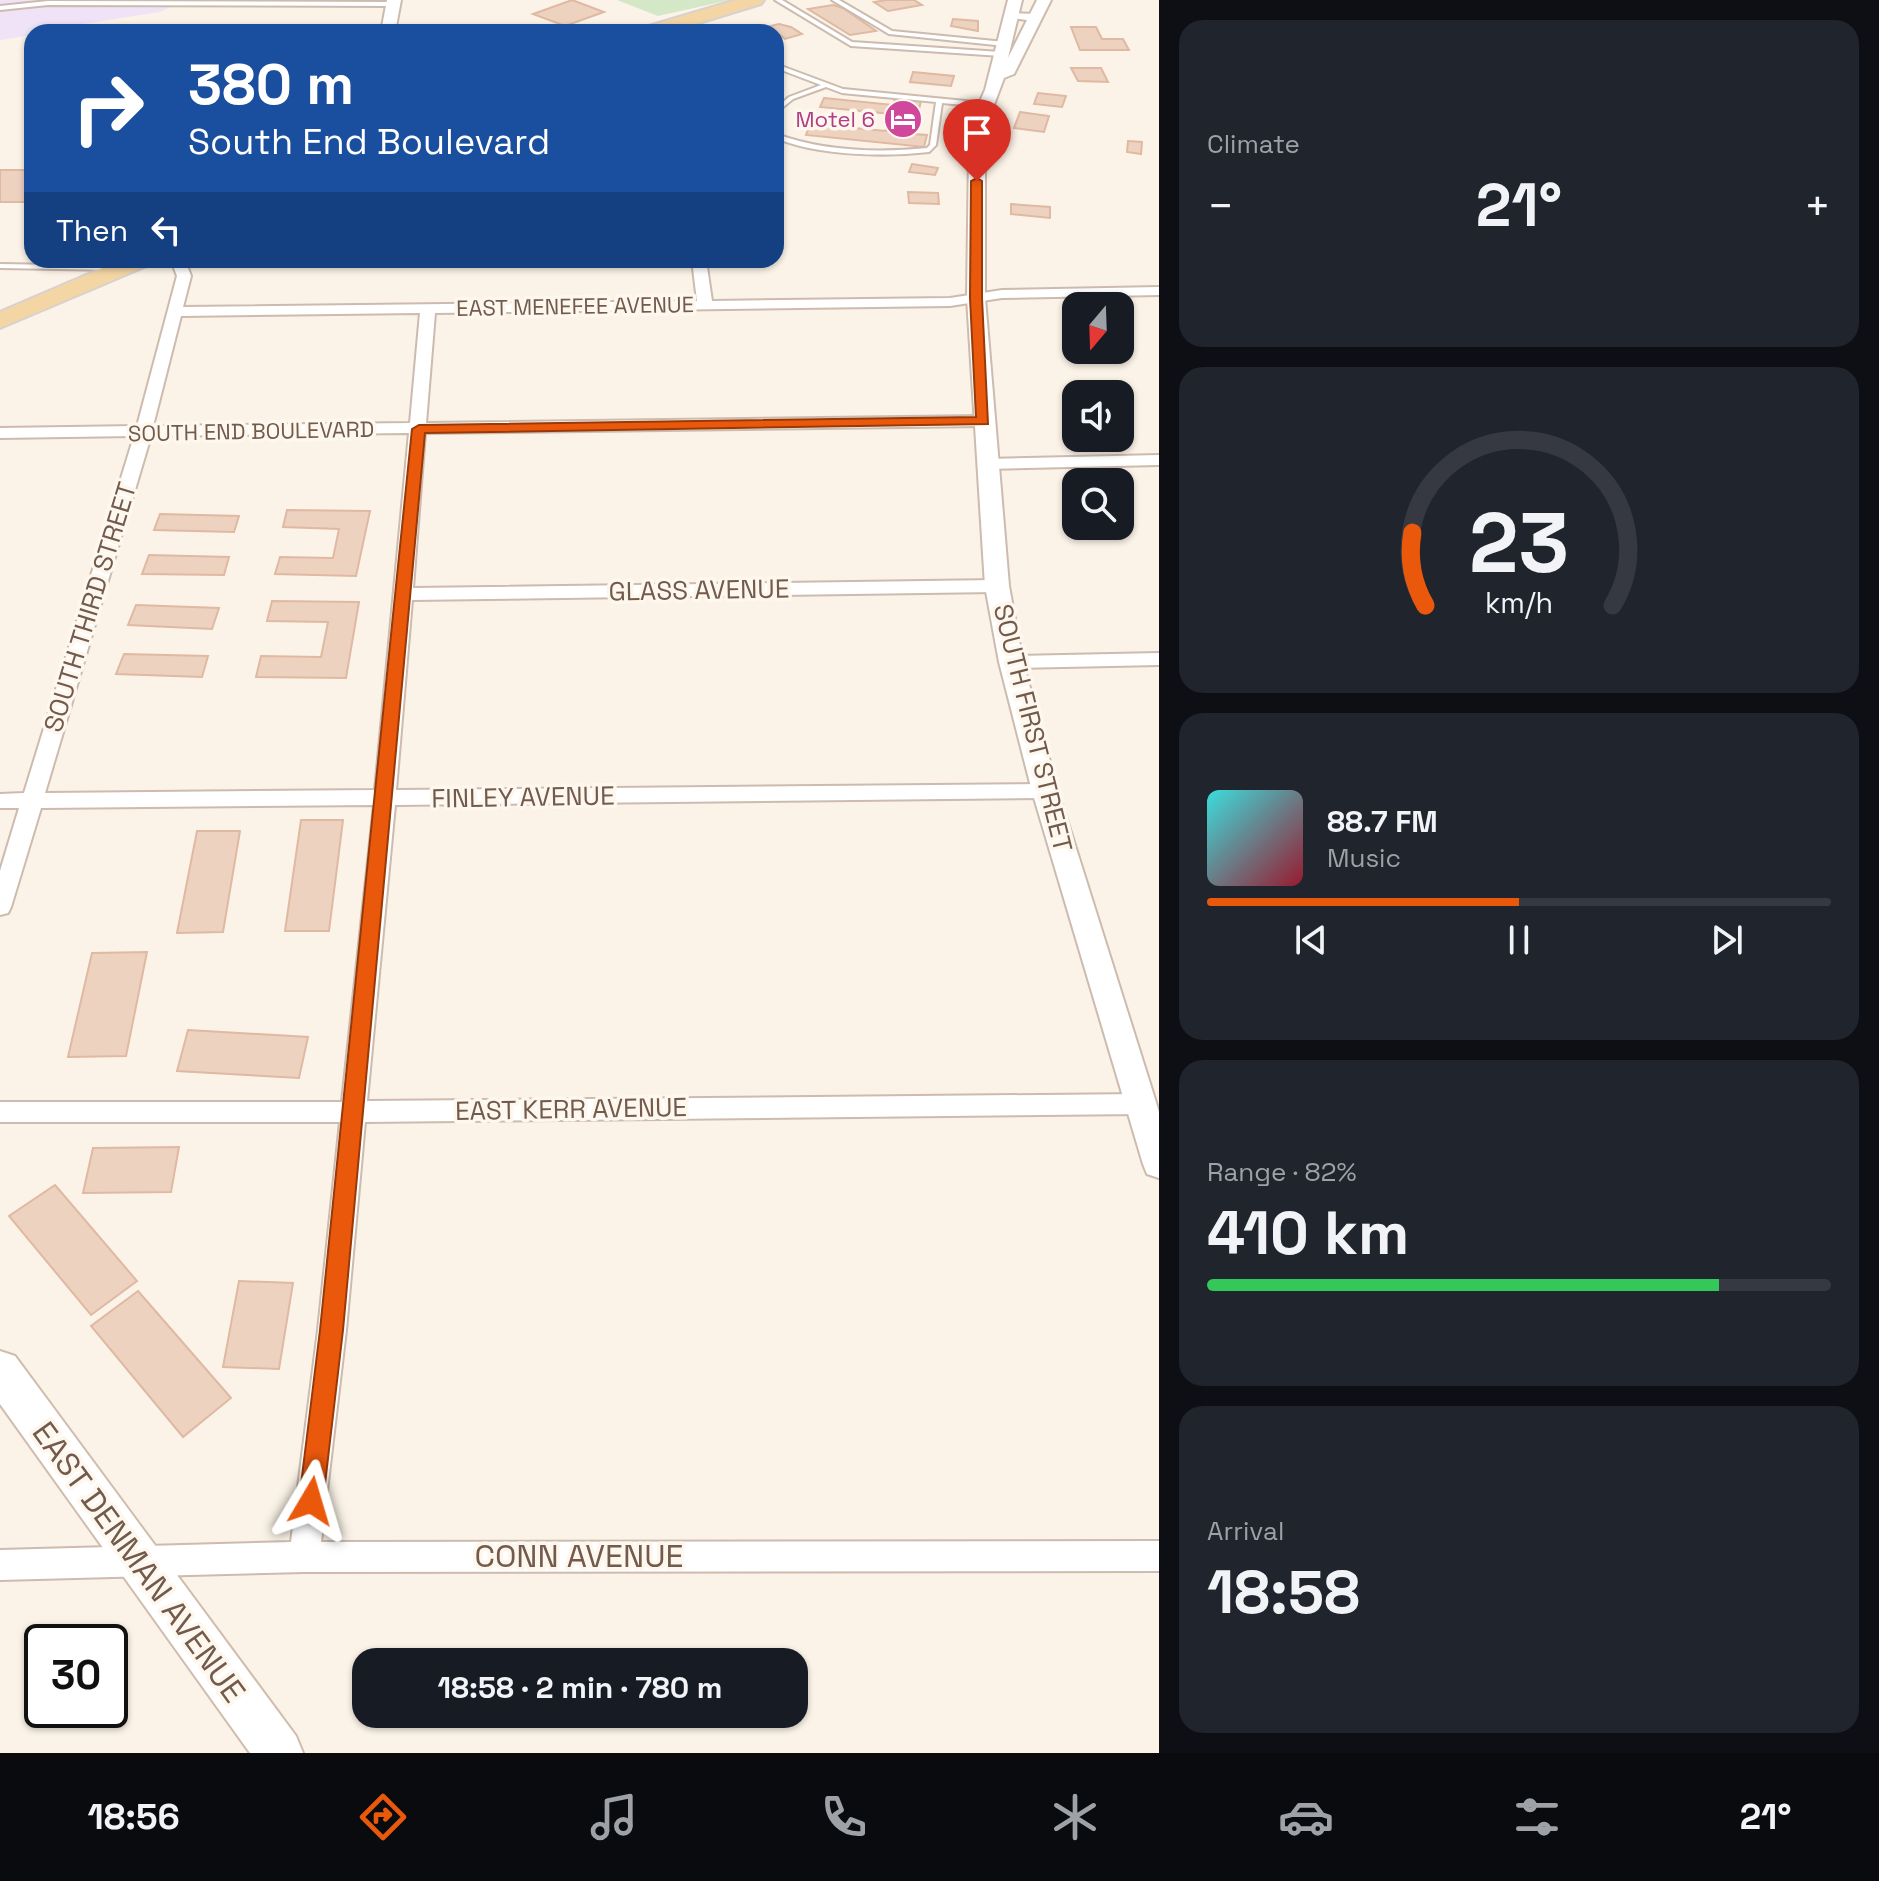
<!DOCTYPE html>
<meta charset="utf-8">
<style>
body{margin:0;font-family:"Space Grotesk",sans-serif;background:#20242c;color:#f1f3f6;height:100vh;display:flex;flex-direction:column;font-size:30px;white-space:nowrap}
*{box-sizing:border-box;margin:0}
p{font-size:26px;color:#9ea1a6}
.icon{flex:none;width:44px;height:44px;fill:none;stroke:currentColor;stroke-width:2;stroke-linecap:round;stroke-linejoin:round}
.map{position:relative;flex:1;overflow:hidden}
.drawer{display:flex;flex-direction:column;gap:20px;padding:20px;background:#0d0f14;width:720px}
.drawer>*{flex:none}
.guide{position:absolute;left:24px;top:24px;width:760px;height:244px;border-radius:24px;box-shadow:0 2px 6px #0004;background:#1a4fa0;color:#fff;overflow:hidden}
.needle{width:52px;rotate:199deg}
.buttons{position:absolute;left:1062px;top:292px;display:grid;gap:16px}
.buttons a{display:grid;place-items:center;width:72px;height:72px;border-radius:16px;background:#171b24;box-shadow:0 2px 6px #0004;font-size:40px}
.speed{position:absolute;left:24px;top:1624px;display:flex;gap:16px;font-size:40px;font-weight:700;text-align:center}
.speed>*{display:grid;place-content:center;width:104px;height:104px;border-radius:50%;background:#171b24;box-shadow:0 2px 6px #0004;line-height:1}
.speed .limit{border:4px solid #111;border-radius:12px;background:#fff;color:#111}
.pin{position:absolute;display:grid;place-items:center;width:68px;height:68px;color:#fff;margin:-82px -34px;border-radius:50% 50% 50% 0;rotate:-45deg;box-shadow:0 0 8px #0007}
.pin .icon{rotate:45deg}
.me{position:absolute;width:88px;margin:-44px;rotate:7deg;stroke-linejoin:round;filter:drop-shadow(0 0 6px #0008)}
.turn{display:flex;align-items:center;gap:28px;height:168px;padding:0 32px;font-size:36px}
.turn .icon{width:104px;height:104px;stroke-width:2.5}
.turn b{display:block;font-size:56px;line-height:68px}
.then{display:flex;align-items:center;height:76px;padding:0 32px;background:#0003;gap:16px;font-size:30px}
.big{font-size:60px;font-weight:700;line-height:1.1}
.drawer .widget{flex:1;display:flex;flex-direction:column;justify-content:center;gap:12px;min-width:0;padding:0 28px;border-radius:24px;background:#20242c}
.drawer .dial{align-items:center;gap:0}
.dial svg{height:208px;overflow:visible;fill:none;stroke:#363941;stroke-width:7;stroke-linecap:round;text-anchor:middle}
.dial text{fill:#f1f3f6;stroke:none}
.song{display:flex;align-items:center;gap:24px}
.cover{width:96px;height:96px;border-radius:12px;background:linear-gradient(135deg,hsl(180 70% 55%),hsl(350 70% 35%))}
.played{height:8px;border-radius:4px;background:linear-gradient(90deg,#ea580c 50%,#363941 50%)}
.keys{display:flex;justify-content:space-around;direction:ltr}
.heat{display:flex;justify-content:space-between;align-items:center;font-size:44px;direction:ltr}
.charge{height:12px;border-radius:6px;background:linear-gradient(90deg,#34c759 82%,#363941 0)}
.trip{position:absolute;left:352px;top:1648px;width:456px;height:80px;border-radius:24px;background:#171b24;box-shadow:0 2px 6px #0004;font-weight:700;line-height:80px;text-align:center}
.tab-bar{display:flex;height:128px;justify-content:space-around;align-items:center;background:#090b0e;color:#9ea1a6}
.tab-bar .icon{width:56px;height:56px}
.tab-bar .selected{color:#ea580c}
.tab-bar b{font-size:36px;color:#f1f3f6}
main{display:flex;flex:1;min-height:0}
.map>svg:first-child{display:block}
.education{fill:#f0e3f7}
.green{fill:#d4e7c6}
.building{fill:#eed2c0;stroke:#dfb9a2;stroke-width:2}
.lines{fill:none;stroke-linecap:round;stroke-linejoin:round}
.service-casing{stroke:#ccbbae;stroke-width:4}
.minor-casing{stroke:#ccbbae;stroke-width:4}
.tertiary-casing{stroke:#ccbbae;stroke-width:4}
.secondary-casing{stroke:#d0bdae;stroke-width:4}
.primary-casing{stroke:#d8d1cd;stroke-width:4}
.service{fill:#fff;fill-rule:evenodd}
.minor{fill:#fff;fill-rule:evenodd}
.tertiary{fill:#fff;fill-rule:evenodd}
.secondary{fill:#fff;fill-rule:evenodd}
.primary{fill:#f4d6a5;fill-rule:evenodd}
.route{fill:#ea580c;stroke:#983908;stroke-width:2}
.labels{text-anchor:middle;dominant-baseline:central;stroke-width:7;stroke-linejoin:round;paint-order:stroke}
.far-hotel-label{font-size:22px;fill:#b23c85;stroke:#fef7ed;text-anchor:end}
.far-street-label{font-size:22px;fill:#725a4d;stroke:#fef7ed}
.street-label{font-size:26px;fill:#725a4d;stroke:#fef7ed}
.near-street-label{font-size:32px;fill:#725a4d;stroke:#fef7ed}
</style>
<main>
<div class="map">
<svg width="1159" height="1753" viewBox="0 0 1159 1753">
<rect width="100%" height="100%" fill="#fbf3e7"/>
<polygon class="education" points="0,0 185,0 160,12 32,32 32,35 0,40"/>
<polygon class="green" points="617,0 730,0 658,16"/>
<g class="building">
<polygon points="572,0 604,12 565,26 533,14"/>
<polygon points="887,0 914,0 922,5 888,11 874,2"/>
<polygon points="833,5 843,8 876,31 850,35 808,9"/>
<polygon points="953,19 978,21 978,31 951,26"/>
<polygon points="779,24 791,27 802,34 785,39 776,32 762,28"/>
<polygon points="1071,27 1096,27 1102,39 1123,39 1129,50 1080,50"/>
<polygon points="1071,68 1101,68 1108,82 1078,81"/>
<polygon points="913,72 954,76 951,86 910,82"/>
<polygon points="1038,93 1066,96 1062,107 1034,104"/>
<polygon points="824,98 893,105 895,99 921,101 913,134 927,135 924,147 806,135 810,124 886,131 891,114 820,107"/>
<polygon points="1020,112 1049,116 1044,132 1014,128"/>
<polygon points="1128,141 1142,142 1141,154 1127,152"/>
<polygon points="912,164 938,168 935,175 909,172"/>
<rect x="0" y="170" width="32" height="32"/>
<polygon points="908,192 938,193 939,204 909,203"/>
<polygon points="1011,204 1050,207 1050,218 1011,214"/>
<polygon points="287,510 370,511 356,576 275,574 280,557 333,558 339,529 283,527"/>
<polygon points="160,514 239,516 234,532 154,530"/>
<polygon points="149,555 229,557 224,575 142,574"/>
<polygon points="272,601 359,602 346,678 256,677 261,656 321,657 328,622 267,621"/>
<polygon points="136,605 219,608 212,629 128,625"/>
<polygon points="124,654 208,656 202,677 116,674"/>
<polygon points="301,820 343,820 329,931 285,931"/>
<polygon points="197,831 240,831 223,932 177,933"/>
<polygon points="147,952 126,1056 68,1057 92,953"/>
<polygon points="188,1030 308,1037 299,1078 177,1071"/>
<polygon points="179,1147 171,1192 83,1193 93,1148"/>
<polygon points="55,1185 137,1281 91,1315 9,1216"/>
<polygon points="239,1281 293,1283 279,1369 223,1367"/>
<polygon points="138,1291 231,1398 183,1437 91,1326"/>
</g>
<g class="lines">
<g class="service-casing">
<g id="service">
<polygon points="775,0 782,0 852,42 1001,52 1004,54 1001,56 851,46"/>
<polygon points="832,0 839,0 892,31 1005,42 1008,44 1005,46 889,34"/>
<polygon points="48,1 394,2 397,4 394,6 48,5 0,10 0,6"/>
<polygon points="677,20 701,31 702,32 694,32 675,23"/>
<path d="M776 64 843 89 986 103 989 105 986 107 942 103 936 145 929 152C885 157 817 156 776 138V134C823 151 878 153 927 148L930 145 936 102 842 93 826 87 793 99 776 113V108L789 97 821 85 776 68Z"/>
<polygon points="0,264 115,266 119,268 115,270 0,268"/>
</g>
</g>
<g class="minor-casing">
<g id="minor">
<path d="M1008 13 1036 14 1042 17C1034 23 1018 19 1008 17Z"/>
<path d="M171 260H185L191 276 183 307 697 301 692 260H706L712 301 950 298 1002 290 1159 287V295L1002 298 950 306 435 313 426 423 983 416 991 421 983 426 425 433 413 588 997 580 1006 586 997 592 412 600 396 790 1045 784 1052 786 1055 791 1052 796 1045 798 395 805 367 1101 1142 1094 1151 1097 1154 1104 1151 1111 1142 1114 365 1122 346 1330 321 1542 1159 1541V1571L304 1572 0 1580V1550L291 1542 318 1330 340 1122H0V1102H342L374 805 41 808 11 907 8 913 0 915V871L19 808H0V794L24 793 134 436 0 438V428L137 426 177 276ZM420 313 410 423 153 426 181 316ZM409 433 375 790 45 793 151 436Z"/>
<polygon points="1159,455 1159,465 987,469 979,464 987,459"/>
<polygon points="1159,653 1159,665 1011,668 1001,662 1011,656"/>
</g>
</g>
<g class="tertiary-casing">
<g id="tertiary">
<polygon points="387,0 401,0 395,32 381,32"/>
<polygon points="1008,0 1022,0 1008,58 1037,0 1051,0 1014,74 1004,78 992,110 985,152 985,298 1009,586 1023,662 1058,791 1159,1112 1159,1178 1147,1174 1143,1164 1032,791 999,662 985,586 967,298 969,152 976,110 985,90"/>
</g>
</g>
<g class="secondary-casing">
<polygon id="secondary" points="0,1351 15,1356 296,1736 303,1753 250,1753 0,1404"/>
</g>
<g class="primary-casing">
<g id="primary">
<polygon points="736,0 764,0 761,4 669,32 640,32 642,28"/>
<polygon points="121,260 153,260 149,265 0,328 0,312"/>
</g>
</g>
<use href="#service" class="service"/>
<use href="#minor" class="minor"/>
<use href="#tertiary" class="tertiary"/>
<use href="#secondary" class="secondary"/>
<use href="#primary" class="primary"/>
</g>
<polygon class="route" points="977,178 982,181 982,298 988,424 425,433 343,1330 323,1501 320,1509 311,1513 302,1509 299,1501 320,1330 412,429 419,425 976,417 970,298 971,181"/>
<defs>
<g id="hotel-disc" transform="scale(2)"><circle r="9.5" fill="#d1479c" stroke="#fef7ed"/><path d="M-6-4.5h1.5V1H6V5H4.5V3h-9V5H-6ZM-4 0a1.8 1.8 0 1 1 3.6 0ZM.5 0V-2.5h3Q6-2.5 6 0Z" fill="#fff"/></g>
</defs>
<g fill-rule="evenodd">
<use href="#hotel-disc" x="903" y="119"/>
</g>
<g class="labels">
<g class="far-hotel-label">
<text x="875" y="119">Motel 6</text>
</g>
<g class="far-street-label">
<text transform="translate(575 306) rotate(-1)">EAST MENEFEE AVENUE</text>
<text transform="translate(251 431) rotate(-1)">SOUTH END BOULEVARD</text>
</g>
<g class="street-label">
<text transform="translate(699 590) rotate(-1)">GLASS AVENUE</text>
<text transform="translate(90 607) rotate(-73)">SOUTH THIRD STREET</text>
<text transform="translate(1033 728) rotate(76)">SOUTH FIRST STREET</text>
<text transform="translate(523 797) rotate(-1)">FINLEY AVENUE</text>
<text transform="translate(571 1109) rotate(-1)">EAST KERR AVENUE</text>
</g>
<g class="near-street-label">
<text x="579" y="1556">CONN AVENUE</text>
<text transform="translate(139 1562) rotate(54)">EAST DENMAN AVENUE</text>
</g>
</g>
</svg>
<div class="buttons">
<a><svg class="needle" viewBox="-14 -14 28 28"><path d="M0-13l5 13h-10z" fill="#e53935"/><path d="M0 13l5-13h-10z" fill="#9ea1a6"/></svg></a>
<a><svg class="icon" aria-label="sound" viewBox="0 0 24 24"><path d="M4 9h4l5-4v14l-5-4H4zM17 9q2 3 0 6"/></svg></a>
<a><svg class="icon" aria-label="search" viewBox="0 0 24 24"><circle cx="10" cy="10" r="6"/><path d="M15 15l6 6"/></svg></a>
</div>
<div class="speed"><div class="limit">30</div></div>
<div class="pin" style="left:977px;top:181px;background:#d93025"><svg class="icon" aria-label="arrive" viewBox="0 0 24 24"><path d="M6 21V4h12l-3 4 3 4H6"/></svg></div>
<svg class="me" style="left:311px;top:1501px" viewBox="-20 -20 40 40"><path d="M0-17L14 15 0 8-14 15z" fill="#ea580c" stroke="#fff" stroke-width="4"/></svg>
<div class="trip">18:58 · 2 min · 780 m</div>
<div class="guide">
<div class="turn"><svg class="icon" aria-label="right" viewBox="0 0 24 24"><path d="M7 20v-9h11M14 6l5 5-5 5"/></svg><div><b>380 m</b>South End Boulevard</div></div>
<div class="then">Then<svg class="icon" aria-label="left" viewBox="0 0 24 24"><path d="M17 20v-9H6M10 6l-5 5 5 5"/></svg></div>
</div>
</div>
<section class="drawer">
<div class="widget"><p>Climate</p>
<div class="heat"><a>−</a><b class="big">21°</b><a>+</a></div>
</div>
<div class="widget dial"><svg viewBox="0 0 100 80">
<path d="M14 69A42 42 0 1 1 86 69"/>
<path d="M14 69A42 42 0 0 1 9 41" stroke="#ea580c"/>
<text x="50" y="56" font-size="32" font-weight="700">23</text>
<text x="50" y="72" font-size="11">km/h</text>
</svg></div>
<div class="widget">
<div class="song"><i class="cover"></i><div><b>88.7 FM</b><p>Music</p></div></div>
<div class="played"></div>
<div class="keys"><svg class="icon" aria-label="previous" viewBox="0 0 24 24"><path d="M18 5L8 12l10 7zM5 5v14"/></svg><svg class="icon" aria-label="pause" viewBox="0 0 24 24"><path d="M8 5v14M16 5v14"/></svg><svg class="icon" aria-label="next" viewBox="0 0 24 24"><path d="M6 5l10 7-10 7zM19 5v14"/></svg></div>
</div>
<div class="widget"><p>Range · 82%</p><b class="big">410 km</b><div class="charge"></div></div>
<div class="widget"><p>Arrival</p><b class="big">18:58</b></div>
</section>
</main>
<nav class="tab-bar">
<b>18:56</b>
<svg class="icon selected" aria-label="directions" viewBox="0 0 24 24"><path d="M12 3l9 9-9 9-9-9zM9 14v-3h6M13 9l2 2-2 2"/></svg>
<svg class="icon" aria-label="music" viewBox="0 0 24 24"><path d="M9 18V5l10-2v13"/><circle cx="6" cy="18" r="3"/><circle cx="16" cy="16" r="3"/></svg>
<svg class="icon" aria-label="phone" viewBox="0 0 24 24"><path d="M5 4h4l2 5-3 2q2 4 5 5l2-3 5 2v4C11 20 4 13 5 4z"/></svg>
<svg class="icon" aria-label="climate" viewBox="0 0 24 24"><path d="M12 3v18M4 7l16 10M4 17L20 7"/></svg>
<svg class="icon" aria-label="car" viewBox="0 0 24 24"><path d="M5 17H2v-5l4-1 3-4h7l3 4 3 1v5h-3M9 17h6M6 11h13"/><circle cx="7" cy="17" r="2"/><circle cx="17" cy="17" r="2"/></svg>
<svg class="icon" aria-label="filters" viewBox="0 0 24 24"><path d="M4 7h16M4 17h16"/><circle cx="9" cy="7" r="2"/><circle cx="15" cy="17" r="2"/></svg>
<b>21°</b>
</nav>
